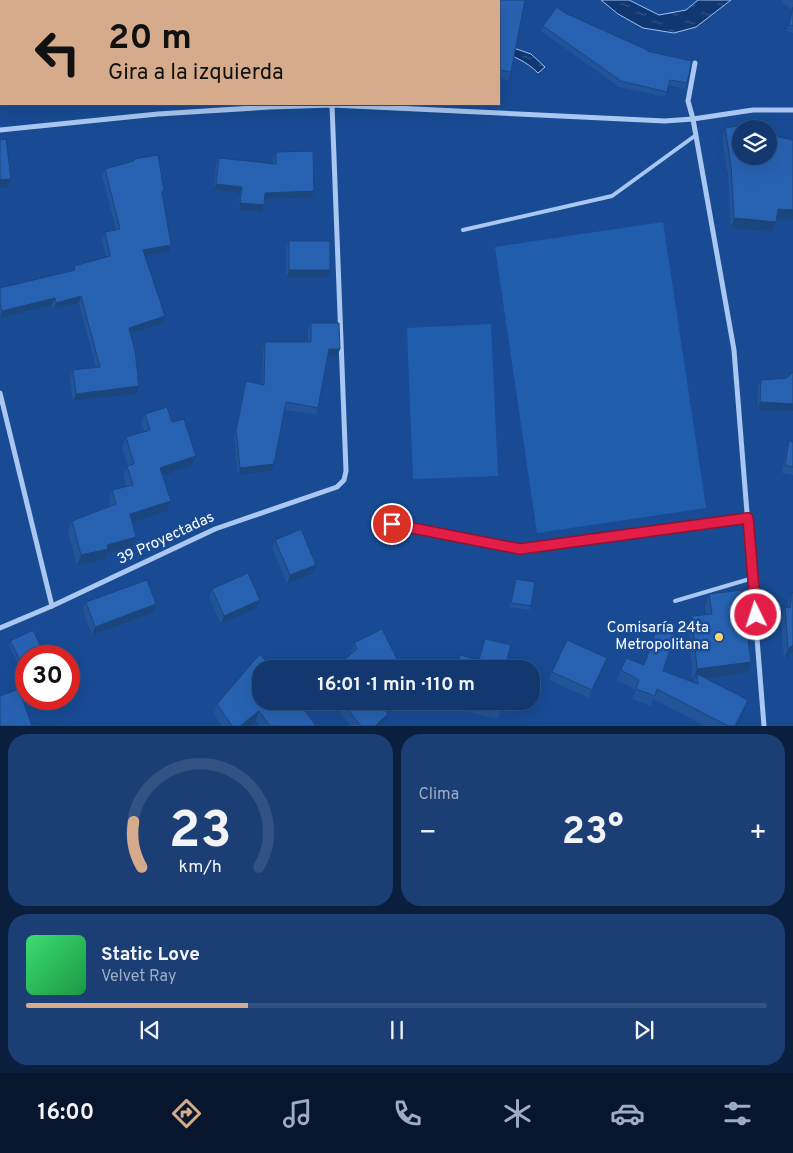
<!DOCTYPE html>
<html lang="es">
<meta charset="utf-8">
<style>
body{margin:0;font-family:Overpass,sans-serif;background:#1b3f74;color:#f1f3f6;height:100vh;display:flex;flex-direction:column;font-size:19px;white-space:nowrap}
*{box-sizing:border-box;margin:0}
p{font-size:16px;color:#9cacc3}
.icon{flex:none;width:28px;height:28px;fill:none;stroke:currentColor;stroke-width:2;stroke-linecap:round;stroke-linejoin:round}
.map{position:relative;height:726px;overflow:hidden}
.panel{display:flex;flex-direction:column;gap:8px;padding:8px;background:#0a1f3d;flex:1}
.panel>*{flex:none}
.hud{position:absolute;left:0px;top:0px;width:500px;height:105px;box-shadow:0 5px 20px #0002,0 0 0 1px #315282;background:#d6ab8b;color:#111;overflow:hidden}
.controls{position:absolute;left:732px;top:120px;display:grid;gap:10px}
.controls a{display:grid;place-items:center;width:45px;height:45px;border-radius:50%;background:#12386f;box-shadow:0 5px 20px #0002,0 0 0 1px #315282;font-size:25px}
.speed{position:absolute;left:15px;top:645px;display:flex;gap:10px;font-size:25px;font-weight:700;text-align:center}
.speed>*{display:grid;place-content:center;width:65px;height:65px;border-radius:50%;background:#12386f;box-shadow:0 5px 20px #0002,0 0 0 1px #315282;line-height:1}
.speed .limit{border:8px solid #d22;background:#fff;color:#111}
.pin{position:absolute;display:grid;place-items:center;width:42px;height:42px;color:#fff;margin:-21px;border:2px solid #fff;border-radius:50%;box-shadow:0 1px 5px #0007}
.me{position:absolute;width:55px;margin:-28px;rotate:356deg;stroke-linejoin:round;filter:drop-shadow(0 0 4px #0008)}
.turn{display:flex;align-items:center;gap:18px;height:105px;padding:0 25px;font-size:22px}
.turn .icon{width:65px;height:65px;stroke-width:2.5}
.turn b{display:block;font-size:35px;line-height:42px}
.big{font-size:38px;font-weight:700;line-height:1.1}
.panel .widget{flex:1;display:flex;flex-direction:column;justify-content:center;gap:8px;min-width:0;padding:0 18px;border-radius:20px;background:#1b3f74}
.panel .dial{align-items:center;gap:0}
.dial svg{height:130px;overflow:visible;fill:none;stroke:#315282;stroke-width:7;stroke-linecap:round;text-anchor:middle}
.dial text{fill:#f1f3f6;stroke:none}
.song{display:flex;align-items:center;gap:15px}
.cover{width:60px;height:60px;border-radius:8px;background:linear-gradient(135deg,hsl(140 70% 55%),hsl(140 70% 35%))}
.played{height:5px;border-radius:2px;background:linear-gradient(90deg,#d6ab8b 30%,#315282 30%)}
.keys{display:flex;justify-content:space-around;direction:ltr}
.heat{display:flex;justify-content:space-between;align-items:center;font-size:28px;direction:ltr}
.panel .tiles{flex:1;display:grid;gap:8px;grid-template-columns:1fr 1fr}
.widget:last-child{grid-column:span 2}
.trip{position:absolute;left:252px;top:660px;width:288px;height:50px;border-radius:20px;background:#12386f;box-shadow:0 5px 20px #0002,0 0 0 1px #315282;font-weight:700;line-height:50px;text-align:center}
.tab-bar{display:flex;height:80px;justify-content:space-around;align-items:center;background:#07162c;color:#9cacc3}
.tab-bar .icon{width:35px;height:35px}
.tab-bar .on{color:#d6ab8b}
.tab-bar b{font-size:22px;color:#f1f3f6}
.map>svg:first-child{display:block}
.park{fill:#215dad}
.water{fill:url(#water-ripples);stroke:#9cc2f2}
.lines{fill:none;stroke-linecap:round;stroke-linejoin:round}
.lane{stroke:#a9c7f0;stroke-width:4}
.street{stroke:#a9c7f0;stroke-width:5}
.wall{fill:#225499}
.shaded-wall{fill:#1b457d}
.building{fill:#2762b2;stroke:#1b457d}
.route-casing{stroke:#92132f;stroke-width:12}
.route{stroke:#e11d48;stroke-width:9}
.poi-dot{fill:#ffd768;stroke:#184b94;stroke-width:2}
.labels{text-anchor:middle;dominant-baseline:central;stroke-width:5;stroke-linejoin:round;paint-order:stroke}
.street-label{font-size:15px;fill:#fff;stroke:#184b94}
.poi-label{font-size:15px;fill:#fff;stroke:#184b94;text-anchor:end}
</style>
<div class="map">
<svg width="793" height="726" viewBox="0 0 793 726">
<defs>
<pattern id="water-ripples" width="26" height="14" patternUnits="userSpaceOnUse" patternTransform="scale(1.25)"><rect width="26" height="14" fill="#103771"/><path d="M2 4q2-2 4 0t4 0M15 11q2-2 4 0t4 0" fill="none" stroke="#345586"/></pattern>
</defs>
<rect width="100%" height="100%" fill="#184b94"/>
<g class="park">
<polygon points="663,222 706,508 537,533 495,247"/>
<polygon points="491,324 498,476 413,479 407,328"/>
</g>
<g class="water">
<polygon points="601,0 629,0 659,15 686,10 698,0 731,0 696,27 674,33 643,28 618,14"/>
<path d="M499 43 531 54 545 67 538 73C526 61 515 57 499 51Z"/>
</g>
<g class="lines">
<g class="lane">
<polyline points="463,230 612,196 696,135"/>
<polyline points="392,524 520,549 748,518"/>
<polyline points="675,601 753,578"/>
</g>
<g class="street">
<polyline points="695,63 688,101 693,119 734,350 764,726"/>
<polyline points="0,130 158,114 270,107 332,105 665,121 693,119 753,110 793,110"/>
<polyline points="0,393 52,606"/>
<polyline points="0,628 52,606 215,529 337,487 344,480 346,471 332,105"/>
</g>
</g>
<g class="wall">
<polygon points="482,0 525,0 511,72 508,80 499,78 499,1 487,1"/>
<polygon points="783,0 793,0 793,33 787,31 792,10 782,2"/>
<polygon points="565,13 647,51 687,83 685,89 669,85 665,97 619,87 541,31 543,26"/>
<polygon points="725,128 741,129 793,220 776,219 772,232 731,228 728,175 722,138"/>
<polygon points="276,152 314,191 312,198 265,199 264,205 262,212 238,210 240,193 214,190 216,164 219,158 273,164 273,158"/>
<polygon points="134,159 163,195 171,245 169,252 145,256 162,324 130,334 137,394 73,401 70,377 73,370 96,368 79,303 53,310 52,305 0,318 0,288 73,270 74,266 106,257 102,240 105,232 116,230 102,176 105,169 133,161"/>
<polygon points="289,241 330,270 327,278 286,278 286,249"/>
<polygon points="311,323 340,349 337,357 328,356 318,408 316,415 285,410 271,471 238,475 234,437 244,388 246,381 262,384 263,350 265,342 308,342 308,330"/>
<polygon points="793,372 793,412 793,411 758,410 758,387 761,380 787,378"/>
<polygon points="145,414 172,422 196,456 192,466 162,476 171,501 167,511 132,523 132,547 106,554 105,559 77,566 68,531 72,521 110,506 109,501 112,490 126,486 123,476 127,466 128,466 122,448 126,437 144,432 141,424"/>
<polygon points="789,441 793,442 793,475 782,473 786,449"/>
<polygon points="275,540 316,565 313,573 287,584 272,548"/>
<polygon points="516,579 531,606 529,610 509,607"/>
<polygon points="212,589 260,600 257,608 221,624 209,597"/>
<polygon points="792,592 793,593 793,652 784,660 781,619 785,607 787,608 788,603"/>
<polygon points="709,594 747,673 706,679 744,710 736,726 705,726 653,699 651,706 632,699 636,690 617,680 621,670 663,671 694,682 694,680 693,680 688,628 692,616 706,615 705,606"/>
<polygon points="86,602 156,604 153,613 92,635 83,611"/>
<polygon points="485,639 505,666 519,669 455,669 460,655 479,660"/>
<polygon points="10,641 42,655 39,656 26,656 19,666 9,645"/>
<polygon points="354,643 402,669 352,653 351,652"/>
<polygon points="260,654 316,726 259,726 256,721 249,726 222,726 214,714 217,704"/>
<polygon points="604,666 589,698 549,680 552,672"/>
<polygon points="331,701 377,701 388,714 385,723 382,726 351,726"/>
<polygon points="447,701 503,701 501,711 498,719 445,707"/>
</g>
<g class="shaded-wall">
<polygon points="11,179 8,187 0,188 0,180"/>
<polygon points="216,184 242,187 240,193 214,190"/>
<polygon points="314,191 312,198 263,199 265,193"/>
<polygon points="240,203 264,205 262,212 238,210"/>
<polygon points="778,209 793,210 793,220 775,219"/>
<polygon points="734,218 776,222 772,232 731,228"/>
<polygon points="171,245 169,252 140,257 143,250"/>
<polygon points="289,270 330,270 327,278 286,278"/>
<polygon points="81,296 79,303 53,310 56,303"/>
<polygon points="55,298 52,305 0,318 2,311"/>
<polygon points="165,316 162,324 126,335 129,328"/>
<polygon points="329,349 340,349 337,357 326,356"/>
<polygon points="139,386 137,394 73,401 76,394"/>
<polygon points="760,402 793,404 793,411 758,410"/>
<polygon points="196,456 192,466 156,478 160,468"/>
<polygon points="274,464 271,471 238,475 240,468"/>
<polygon points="171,501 167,511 126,525 130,514"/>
<polygon points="136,537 132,547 106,554 105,559 77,566 81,555 107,545"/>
<polygon points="316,565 313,573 287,584 290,575"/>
<polygon points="260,600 257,608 221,624 224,616"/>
<polygon points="156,604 153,613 92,635 95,627"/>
<polygon points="793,645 793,652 784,660 788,649"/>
<polygon points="43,651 42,655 39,656 32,656"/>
<polygon points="607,658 604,666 589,698 592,690"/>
<polygon points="26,659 26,662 19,666 21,662"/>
<polygon points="751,662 747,673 697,680 697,674 694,680 693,680 697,669"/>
<polygon points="748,700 744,710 736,726 735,726"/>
<polygon points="259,711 256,721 249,726 240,726"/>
<polygon points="388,714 385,723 382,726 375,726"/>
</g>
<g class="building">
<rect x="247" y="0" width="23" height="1"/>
<rect x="307" y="0" width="83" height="1"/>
<polygon points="491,0 525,0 511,72 499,70 499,1 491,1"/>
<polygon points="557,7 565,13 647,50 647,51 692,61 687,83 670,80 667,92 621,81 543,26"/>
<polygon points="793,7 793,26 789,25"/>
<polygon points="744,125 745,129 741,129 741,156 769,156 769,135 793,140 793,210 778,209 776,222 734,218 731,166 725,128"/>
<polygon points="6,139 11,179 0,180 0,140"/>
<polygon points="313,151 314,191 265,193 264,205 240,203 242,187 216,184 219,158 276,164 276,152"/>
<polygon points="158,155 164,191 162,192 171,245 143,250 165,316 129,328 135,351 139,386 76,394 73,370 100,367 81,296 56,303 55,298 2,311 0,303 0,288 75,270 74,266 110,256 105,232 120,229 105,169 134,161 134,159"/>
<rect x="289" y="241" width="41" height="29"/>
<polygon points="311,323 339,323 340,349 329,349 318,408 286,402 274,464 240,468 236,430 246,381 264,385 265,342 311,342"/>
<polygon points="793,372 793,404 760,402 761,380 787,378"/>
<polygon points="167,407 172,422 184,419 196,456 160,468 171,501 130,514 136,537 107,545 108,549 81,555 72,521 116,504 112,490 133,485 127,466 134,464 126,437 150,430 145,414"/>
<polygon points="789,441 793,442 793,467 785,465"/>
<polygon points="301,529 316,565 290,575 275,540"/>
<polygon points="248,573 260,600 224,616 212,589"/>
<polygon points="516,579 535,582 531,606 511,603"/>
<polygon points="147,580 156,604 95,627 86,602"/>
<polygon points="742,590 751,662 697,669 692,616 712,614 709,594"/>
<polygon points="792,592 793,593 793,645 788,649 785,607 790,608"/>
<polygon points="382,629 402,669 333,669 357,649 354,643"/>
<polygon points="657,629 675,635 663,671 698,684 697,674 748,700 735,726 728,726 657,689 655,696 636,689 639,680 621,670 626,658 644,665"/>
<polygon points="33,630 43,651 32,656 26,656 26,659 21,662 10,641"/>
<polygon points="485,639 511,645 505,666 519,669 456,669 460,655 479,660"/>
<polygon points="567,640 607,658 592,690 552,672"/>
<polygon points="260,654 272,669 261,669 261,701 298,701 316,726 270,726 259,711 240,726 232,726 217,704"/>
<polygon points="19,689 32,726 0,726 0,696"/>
<polygon points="341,701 377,701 388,714 375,726 361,726"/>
<polygon points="458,701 503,701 501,711"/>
</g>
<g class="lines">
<g class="route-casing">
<polyline id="route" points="392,524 520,549 748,518 756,615"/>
</g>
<use href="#route" class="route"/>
</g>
<circle class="poi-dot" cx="719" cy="637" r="5"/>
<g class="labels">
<g class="street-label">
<text transform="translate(166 539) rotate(-25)">39 Proyectadas</text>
</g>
<g class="poi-label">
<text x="709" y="628">Comisaría 24ta<tspan x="709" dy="17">Metropolitana</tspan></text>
</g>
</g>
</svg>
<div class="controls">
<a><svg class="icon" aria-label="layers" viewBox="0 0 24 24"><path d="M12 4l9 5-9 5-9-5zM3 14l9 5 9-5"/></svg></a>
</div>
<div class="speed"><div class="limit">30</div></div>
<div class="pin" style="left:392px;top:524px;background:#d93025"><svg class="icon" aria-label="arrive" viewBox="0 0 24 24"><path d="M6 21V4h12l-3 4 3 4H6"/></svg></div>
<svg class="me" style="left:756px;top:615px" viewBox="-20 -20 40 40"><circle r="17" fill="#e11d48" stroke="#fff" stroke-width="3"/><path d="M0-11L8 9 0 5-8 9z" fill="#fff"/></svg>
<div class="trip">16:01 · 1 min · 110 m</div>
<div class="hud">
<div class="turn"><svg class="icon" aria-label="left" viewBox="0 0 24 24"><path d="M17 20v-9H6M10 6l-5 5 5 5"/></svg><div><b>20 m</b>Gira a la izquierda</div></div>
</div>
</div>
<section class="panel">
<div class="tiles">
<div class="widget dial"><svg viewBox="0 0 100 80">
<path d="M14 69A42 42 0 1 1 86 69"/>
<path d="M14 69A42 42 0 0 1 9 41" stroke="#d6ab8b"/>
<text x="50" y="56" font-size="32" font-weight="700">23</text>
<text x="50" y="72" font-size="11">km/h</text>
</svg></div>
<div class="widget"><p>Clima</p>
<div class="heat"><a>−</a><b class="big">23°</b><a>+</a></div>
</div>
<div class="widget">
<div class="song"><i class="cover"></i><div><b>Static Love</b><p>Velvet Ray</p></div></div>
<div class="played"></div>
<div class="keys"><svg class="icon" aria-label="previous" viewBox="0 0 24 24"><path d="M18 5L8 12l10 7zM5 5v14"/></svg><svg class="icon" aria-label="pause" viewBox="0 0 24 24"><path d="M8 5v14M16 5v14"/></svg><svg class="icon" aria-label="next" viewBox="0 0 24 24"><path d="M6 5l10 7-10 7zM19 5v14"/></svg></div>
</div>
</div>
</section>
<nav class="tab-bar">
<b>16:00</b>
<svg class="icon on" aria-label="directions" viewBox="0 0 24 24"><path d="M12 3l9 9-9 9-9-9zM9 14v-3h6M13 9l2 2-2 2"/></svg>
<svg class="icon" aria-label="music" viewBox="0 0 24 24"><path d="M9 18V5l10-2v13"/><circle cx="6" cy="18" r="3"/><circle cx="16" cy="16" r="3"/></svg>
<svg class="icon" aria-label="phone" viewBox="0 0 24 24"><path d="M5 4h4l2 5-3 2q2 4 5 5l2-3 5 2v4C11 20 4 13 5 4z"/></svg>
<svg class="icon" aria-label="climate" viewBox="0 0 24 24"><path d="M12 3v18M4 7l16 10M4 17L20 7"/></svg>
<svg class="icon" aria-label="car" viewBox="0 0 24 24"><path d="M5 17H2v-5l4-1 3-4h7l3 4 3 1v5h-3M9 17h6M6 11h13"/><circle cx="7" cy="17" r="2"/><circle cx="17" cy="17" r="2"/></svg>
<svg class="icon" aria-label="filters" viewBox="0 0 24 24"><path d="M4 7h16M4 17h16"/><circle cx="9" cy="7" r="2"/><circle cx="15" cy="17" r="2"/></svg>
</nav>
